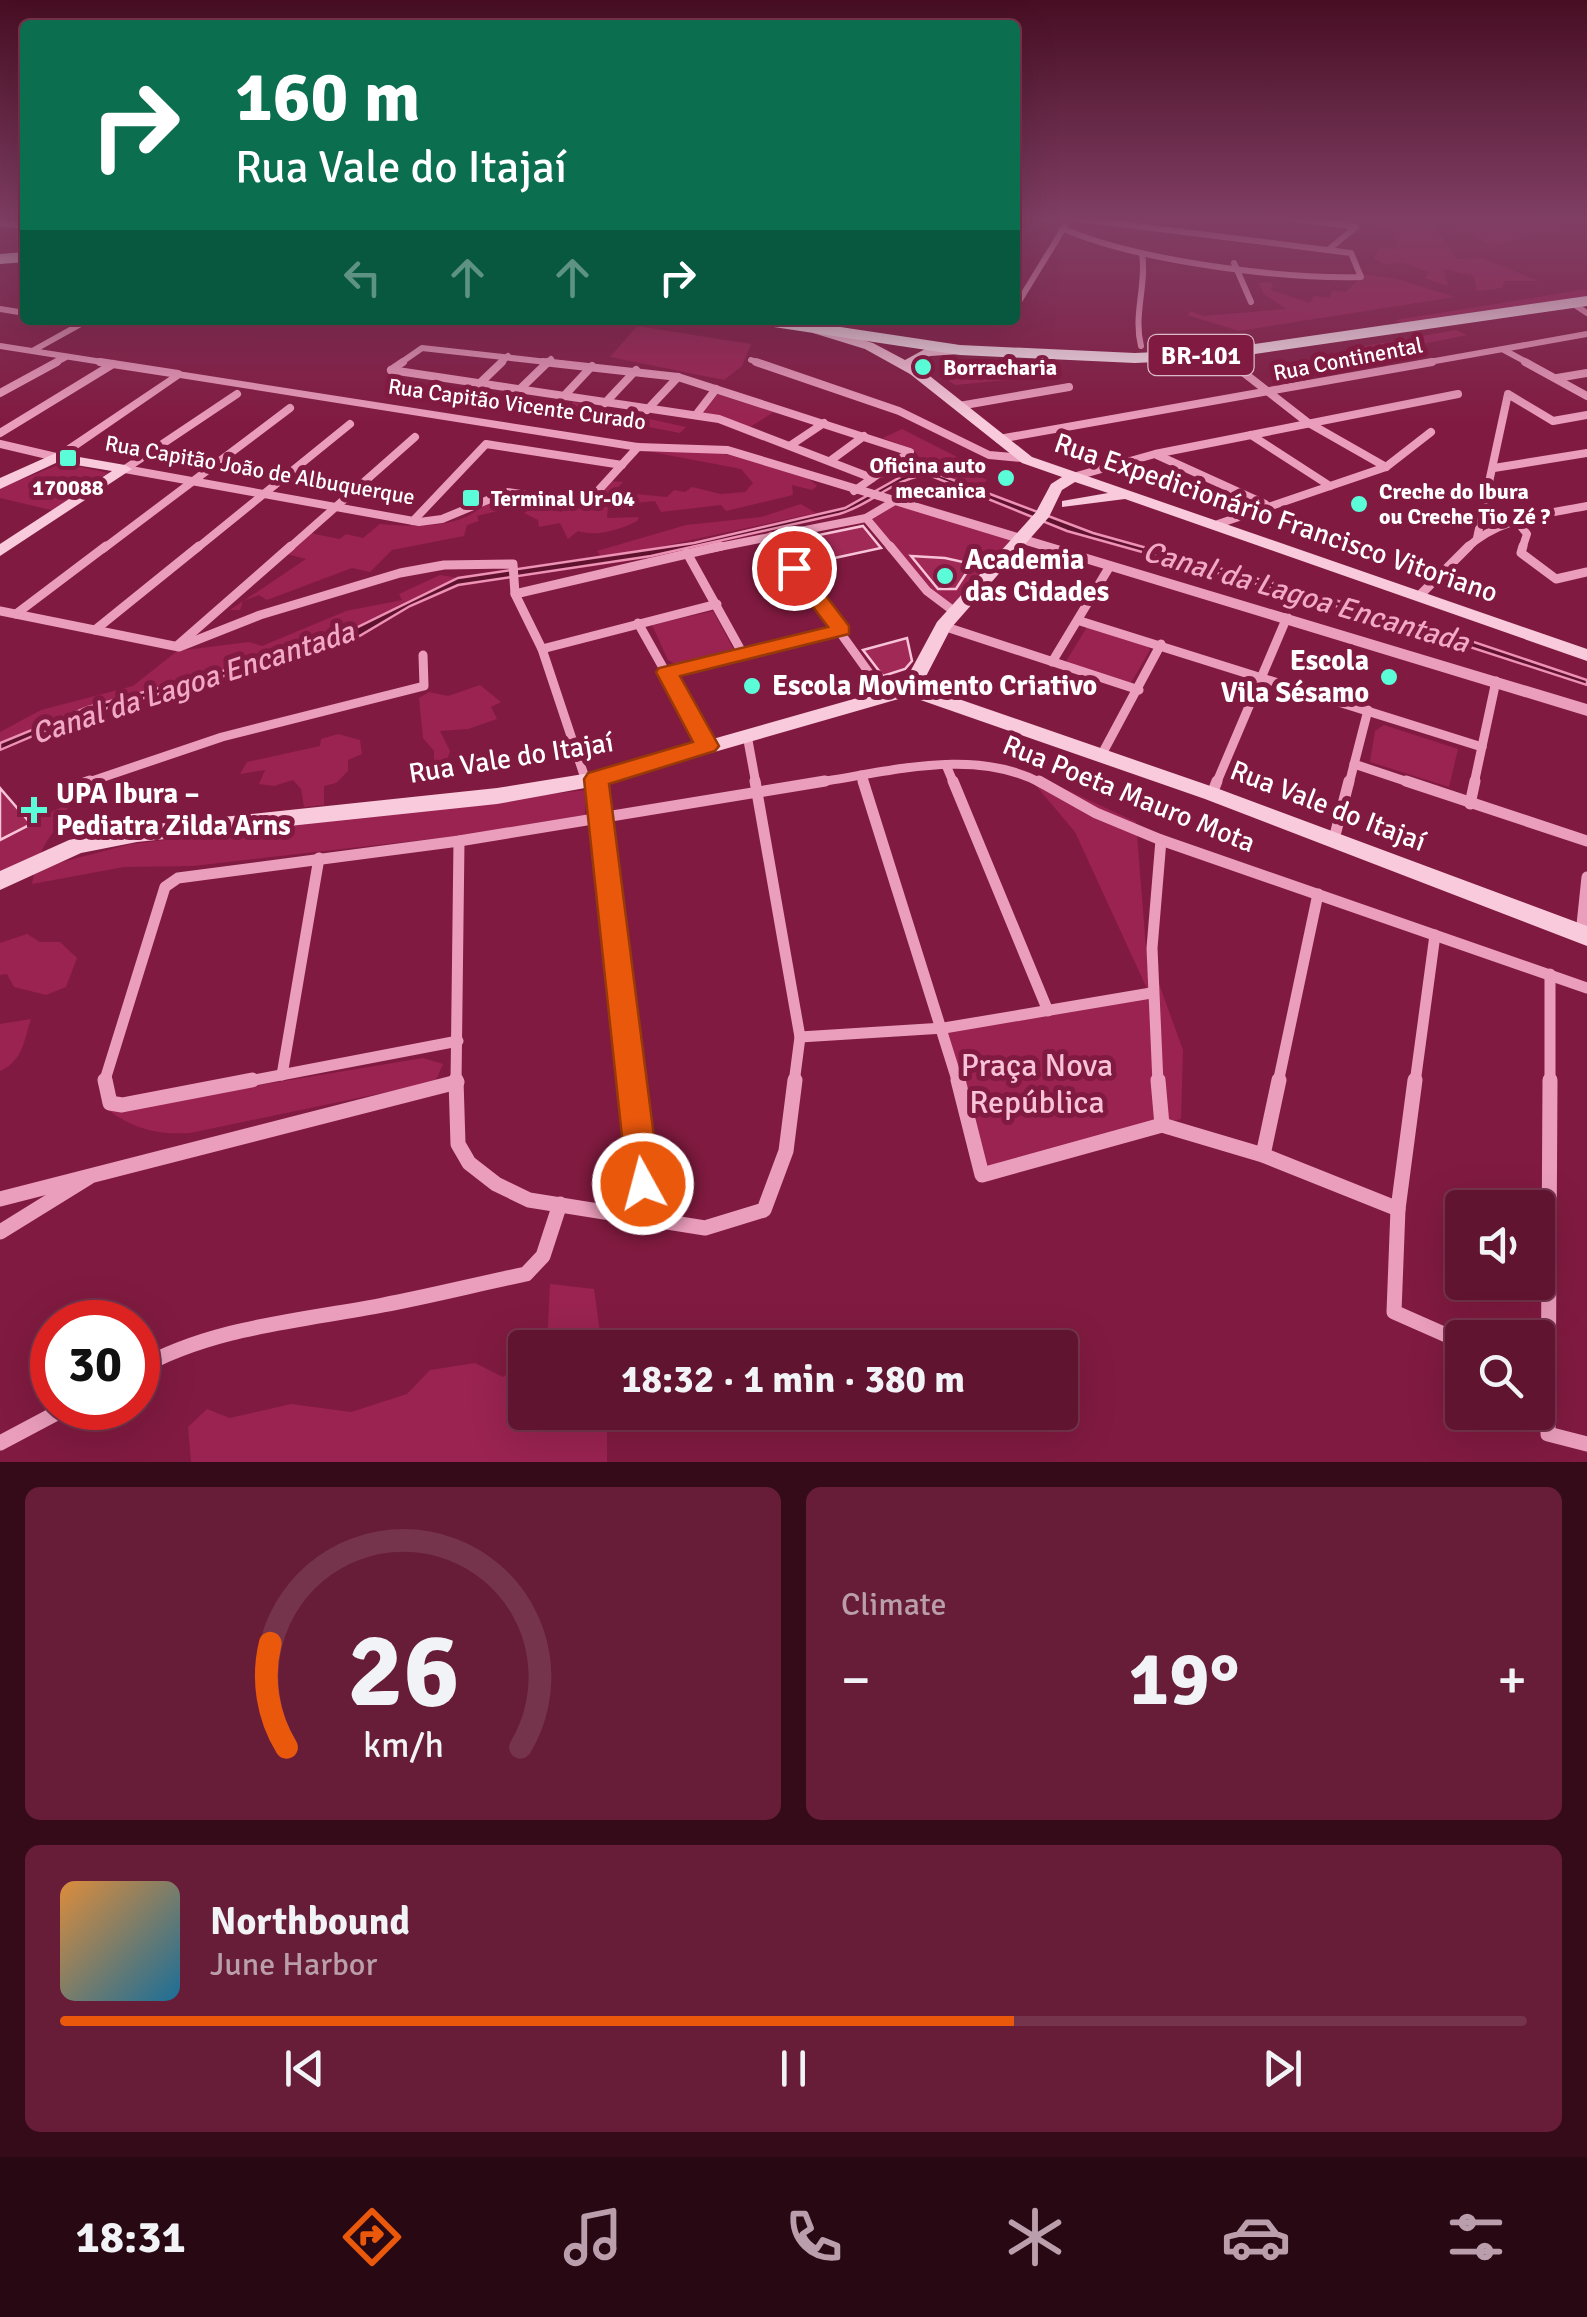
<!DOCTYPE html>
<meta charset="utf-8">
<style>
body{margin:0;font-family:Signika,sans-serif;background:#671d38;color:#f1f3f6;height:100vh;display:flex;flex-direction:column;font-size:38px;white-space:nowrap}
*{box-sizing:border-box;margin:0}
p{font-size:32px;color:#ba9eab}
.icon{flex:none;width:55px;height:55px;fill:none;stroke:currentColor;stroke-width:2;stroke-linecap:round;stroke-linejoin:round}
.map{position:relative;height:1462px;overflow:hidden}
.details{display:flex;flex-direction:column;gap:25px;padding:25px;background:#350b1a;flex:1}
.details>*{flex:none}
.banner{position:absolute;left:20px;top:20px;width:1000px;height:305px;border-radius:10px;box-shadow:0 10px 40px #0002,0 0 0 2px #75334c;background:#0b6e4f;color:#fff;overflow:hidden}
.tools{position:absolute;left:1445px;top:1190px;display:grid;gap:20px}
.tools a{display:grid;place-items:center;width:110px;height:110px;border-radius:10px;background:#611430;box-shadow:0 10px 40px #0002,0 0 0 2px #75334c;font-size:50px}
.speed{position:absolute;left:30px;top:1300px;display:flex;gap:20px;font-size:50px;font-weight:700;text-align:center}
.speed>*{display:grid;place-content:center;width:130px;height:130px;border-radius:50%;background:#611430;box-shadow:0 10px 40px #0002,0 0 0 2px #75334c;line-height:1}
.speed .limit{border:15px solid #d22;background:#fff;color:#111}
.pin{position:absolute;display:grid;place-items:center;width:85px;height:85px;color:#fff;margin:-42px;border:5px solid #fff;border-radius:50%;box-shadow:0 2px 10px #0007}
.me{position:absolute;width:110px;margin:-55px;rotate:353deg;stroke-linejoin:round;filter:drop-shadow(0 0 8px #0008)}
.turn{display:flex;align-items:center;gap:35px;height:210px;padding:0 50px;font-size:45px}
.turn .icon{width:130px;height:130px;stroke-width:2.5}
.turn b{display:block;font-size:70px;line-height:85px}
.lanes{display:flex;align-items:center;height:95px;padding:0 50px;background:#0003;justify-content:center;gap:50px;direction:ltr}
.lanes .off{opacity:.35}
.big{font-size:75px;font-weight:700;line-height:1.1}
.details .widget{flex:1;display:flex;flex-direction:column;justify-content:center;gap:15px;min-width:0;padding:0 35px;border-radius:15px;background:#671d38}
.details .dial{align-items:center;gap:0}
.dial svg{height:260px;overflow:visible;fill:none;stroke:#75334c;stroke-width:7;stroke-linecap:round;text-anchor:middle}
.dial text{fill:#f1f3f6;stroke:none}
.song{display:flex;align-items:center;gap:30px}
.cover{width:120px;height:120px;border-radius:15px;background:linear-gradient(135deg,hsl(30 70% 55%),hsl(200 70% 35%))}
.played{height:10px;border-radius:5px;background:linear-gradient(90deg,#ea580c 65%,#75334c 65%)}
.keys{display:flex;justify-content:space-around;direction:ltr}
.heat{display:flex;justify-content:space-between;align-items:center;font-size:55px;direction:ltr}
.details .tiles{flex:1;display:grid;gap:25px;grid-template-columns:1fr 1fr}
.widget:last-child{grid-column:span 2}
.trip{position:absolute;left:508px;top:1330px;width:570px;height:100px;border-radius:10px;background:#611430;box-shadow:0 10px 40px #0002,0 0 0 2px #75334c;font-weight:700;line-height:100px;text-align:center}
.menu{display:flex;height:160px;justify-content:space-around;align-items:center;background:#270813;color:#ba9eab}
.menu .icon{width:70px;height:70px}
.menu .current{color:#ea580c}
.menu b{font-size:45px;color:#f1f3f6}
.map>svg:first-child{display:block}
.green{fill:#9a2351}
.water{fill:#60112d;stroke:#ed91b5;stroke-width:2.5}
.building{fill:#a02956;stroke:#f8c3d7;stroke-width:2.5}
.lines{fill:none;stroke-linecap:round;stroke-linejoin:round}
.minor-far4{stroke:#eb9ebc;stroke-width:6}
.minor-far3{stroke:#eb9ebc;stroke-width:8}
.minor-far2{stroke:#eb9ebc;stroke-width:9}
.minor-far1{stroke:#eb9ebc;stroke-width:11}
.minor{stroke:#eb9ebc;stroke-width:15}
.tertiary{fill:#eb9ebc;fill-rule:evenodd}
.secondary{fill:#f8cadb;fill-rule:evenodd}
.trunk{fill:#fff0f5;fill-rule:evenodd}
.route{fill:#ea580c;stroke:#983908;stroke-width:2.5}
.poi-dot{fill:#5afdd8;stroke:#811a40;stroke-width:4}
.labels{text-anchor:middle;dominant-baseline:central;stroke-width:10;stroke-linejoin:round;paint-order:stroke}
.far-street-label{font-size:22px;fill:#fff;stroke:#811a40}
.far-poi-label{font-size:22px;font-weight:bold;fill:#fff;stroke:#811a40;text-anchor:start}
.shield{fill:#811a40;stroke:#d9bac6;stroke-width:2.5}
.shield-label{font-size:25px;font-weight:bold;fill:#fff}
.street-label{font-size:28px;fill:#fff;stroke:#811a40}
.poi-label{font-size:28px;font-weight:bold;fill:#fff;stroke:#811a40;text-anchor:start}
.water-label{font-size:30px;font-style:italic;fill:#f2a9c6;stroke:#811a40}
.near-park-label{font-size:32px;fill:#f8c3d7;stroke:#811a40}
</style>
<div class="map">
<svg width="1587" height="1462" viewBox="0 0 1587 1462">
<rect width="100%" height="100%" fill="#811a40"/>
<g class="green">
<path d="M1354 218H1558L1571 222 1493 247 1451 222 1429 219 1457 259 1482 258 1539 281H1504L1502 288 1477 291 1474 276 1444 269 1448 286 1424 278 1429 272C1412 268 1405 259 1386 265L1374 258 1379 247 1397 249 1396 231 1356 222Z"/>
<polygon points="1364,274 1397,279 1455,297 1239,331 1187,315 1191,311 1203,316 1286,309 1264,294 1259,283 1273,282 1271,290 1310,303 1314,296 1330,298 1332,291 1346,292"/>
<polygon points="1587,289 1587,298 1405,326 1396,320"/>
<polygon points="637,326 751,344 742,366 724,380 610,357"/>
<polygon points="1456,330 1467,335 1408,347 1403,353 1372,356 1348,349"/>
<polygon points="959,360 1032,371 1017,379 955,385 948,380 949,371 960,366 953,362"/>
<polygon points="716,394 774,412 750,427 700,414"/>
<polygon points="573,402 686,427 680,433 564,411"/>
<polygon points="902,429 967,462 968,471 987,480 973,494 929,475 879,478 896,465 908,467 921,460 913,449 883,438"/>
<path d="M699 451C726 453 801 467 817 486L812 490 792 485 793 495 726 511 721 505 661 512 655 501 608 506 607 518 639 517 637 521C620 530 597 537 578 531L568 539 560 523 539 527 538 520 524 513 537 506 561 512 566 505 592 509 607 493 602 489 611 481 623 482 614 492 667 497 674 490 685 492 692 487 721 494 745 492 753 483 741 469 652 452Z"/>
<polygon points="63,463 108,473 55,511 0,498 0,488"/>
<path d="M515 497 505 509 477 516 479 521 467 525 464 536 392 550 370 572 352 568 267 600 259 595 243 601 240 610H230L306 559 287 554 310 533 340 539 346 534 363 538 380 524C407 526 431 528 458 520 480 513 485 498 515 497Z"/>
<polygon points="801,504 816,513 603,559 597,551 686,525 761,517"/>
<polygon points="892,505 1023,537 958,613 926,592 870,516"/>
<polygon points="440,575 458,578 323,644 88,707 0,742 0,732 41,710 133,686 177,651 249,642 262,646 346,611 402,600 399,594"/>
<polygon points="713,611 734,650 677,665 668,660 652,625"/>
<polygon points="1087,627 1148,647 1150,650 1131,683 1065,663"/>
<polygon points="480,685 501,702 491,707 497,719 468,729 440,731 450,751 447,760 434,765 434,751 423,738 419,698 429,692 448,696"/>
<polygon points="1384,725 1458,749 1449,787 1370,762 1375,731"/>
<polygon points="338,734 360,740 362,754 348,760 348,771 336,783 324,786 324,805 304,807 301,789 293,780 274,786 259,784 265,770 240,774 247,762 320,746 321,739"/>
<polygon points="1022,769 1136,822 1146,948 1183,1050 1181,1119 976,1169 938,1026 1149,993 1075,832"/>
<polygon points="586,790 585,815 465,835 193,866 124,867 32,884 35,869 131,844"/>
<path d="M69 803C65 825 46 834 40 857L0 878V839Z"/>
<polygon points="27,934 40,942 60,942 77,958 66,987 46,995 14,987 7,974 0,975 0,943"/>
<path d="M31 1019C24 1040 23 1061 0 1071V1024Z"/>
<path d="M423 1058 443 1064 435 1082 190 1133C158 1135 134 1129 108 1110Z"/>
<polygon points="550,1284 594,1289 602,1347 547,1347"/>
<polygon points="525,1362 525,1412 607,1413 607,1462 191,1462 188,1427 207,1409 230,1418 291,1404 351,1412 407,1394 430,1370 475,1363 503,1377"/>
</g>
<path class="water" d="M932 472 1093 533 1417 623 1587 680V685L1396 623 1067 531 929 475C894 477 872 505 839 514L651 556 458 585 410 606 351 641 82 715 0 750V743L88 707 323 644 458 578 694 543 845 508 906 474Z"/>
<g class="building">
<polygon points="863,526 881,548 802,565 785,542"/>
<polygon points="911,556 945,558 972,564 956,589 938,589"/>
<polygon points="907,638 912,661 905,669 883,676 863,650"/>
<polygon points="0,788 31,824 0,840"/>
</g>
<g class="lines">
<g class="minor-far4">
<polyline points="1289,218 1356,227"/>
<polyline points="0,223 25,226"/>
<path d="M1064 229C1138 261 1280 279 1361 277L1351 253 1072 218"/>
<polyline points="1328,250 1356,227"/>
<polyline points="1234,263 1251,302"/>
<polyline points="1018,303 1065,226"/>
<polyline points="1572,303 1587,313"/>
<polyline points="0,309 25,313"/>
<polyline points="0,346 115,364"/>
<path d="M1141 346C1133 314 1147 285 1142 253"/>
<polyline points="34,350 88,320"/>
<polyline points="1504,350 1530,364"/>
<polyline points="1220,354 1233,364"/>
<polyline points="751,360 763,364"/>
<polyline points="53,364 66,357"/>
<polyline points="399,364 422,348 565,364"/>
<polyline points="500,364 508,356"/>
<polyline points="546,364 551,359"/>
<polyline points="1418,364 1587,334"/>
</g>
<g class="minor-far3">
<polyline points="100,362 178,374"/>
<polyline points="543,362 678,377 910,452 854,491"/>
<polyline points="756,362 899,411 989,455 1022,458"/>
<polyline points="1230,362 1307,422 1386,467"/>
<polyline points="1525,362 1587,396"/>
<polyline points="391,370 403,362"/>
<polyline points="391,370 719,419 872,478"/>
<polyline points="1557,378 1587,373"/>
<polyline points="478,385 502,362"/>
<polyline points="518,391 548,362"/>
<polyline points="0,393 57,362"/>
<polyline points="563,397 592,366"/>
<polyline points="605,403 636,370"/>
<polyline points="959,406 1069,387"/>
<polyline points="647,410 678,377"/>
<polyline points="696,415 716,389"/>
<polyline points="0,433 113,364"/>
<polyline points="1251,435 1330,486"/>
<polyline points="999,439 1432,362"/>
<polyline points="0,444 56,457"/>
<polyline points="791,445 824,423"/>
<polyline points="1157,455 1265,504"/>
<polyline points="830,461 864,436"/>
<polyline points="1494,468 1587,453"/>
<polyline points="125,469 419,522 442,519 507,492 586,504 638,447"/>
<polyline points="125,469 237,394"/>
<polyline points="1073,477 1155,454 1458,394"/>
<polyline points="866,518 892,549"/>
<polyline points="1516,520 1527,534 1522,549"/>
<polyline points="413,521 486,444 622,465"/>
<polyline points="1218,524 1386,467 1431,432"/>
<polyline points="771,536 780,549"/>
<polyline points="1477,538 1508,394 1553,421 1587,415"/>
<polyline points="103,549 290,408"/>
<polyline points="196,549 350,424"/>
<polyline points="288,549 415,437"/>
<polyline points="709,549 866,518 893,502"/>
<path d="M1466 549C1497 518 1546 514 1587 506"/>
</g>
<g class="minor-far2">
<polyline points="778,546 885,695"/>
<polyline points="890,546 927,591 955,612"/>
<polyline points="1523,546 1521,553 1556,579 1587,572"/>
<polyline points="687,553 744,656"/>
<polyline points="515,594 721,546"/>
<polyline points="1419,596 1469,546"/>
<polyline points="0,611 179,647 260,615 400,573 444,565 513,564 515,594 542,649 586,781"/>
<polyline points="16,614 106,546"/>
<polyline points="1080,621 1482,747"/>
<polyline points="638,623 707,746"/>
<polyline points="943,626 1139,690"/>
<polyline points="95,630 199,546"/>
<polyline points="177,646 291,546"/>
<polyline points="542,649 717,604"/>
<polyline points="1052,662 1110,566"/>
<polyline points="667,672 841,630"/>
<polyline points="747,735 756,784"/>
<polyline points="1102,754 1161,644"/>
<polyline points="1354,764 1414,784"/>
<polyline points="946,765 954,784"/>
<polyline points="861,775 864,784"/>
<polyline points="596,779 597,784"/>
<polyline points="83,784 222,737 424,686 423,655"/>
<path d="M806 784C883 774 972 745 1043 784"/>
<polyline points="1216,784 1287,617"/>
<polyline points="1349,784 1368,710"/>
<polyline points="1474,784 1496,681"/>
</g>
<g class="minor-far1">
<polyline points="596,781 632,1083"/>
<polyline points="755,781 800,1037 794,1083"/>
<polyline points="863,781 958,1083"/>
<polyline points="953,781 1048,1011"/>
<polyline points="1039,781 1096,813 1161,840 1587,988"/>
<polyline points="1406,781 1587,841"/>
<polyline points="76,786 90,781"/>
<polyline points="1212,794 1217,781"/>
<polyline points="1470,804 1475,781"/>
<polyline points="1334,839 1349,781"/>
<polyline points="1581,934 1587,877"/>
<polyline points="800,1037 944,1028 1151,993"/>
<polyline points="282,1075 319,858"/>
<polyline points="104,1083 165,887 178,878 459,841 825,781"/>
<polyline points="239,1083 458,1041"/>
<polyline points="456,1083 459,841"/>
<polyline points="1158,1083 1152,948 1161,840"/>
<polyline points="1278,1083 1318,894"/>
<polyline points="1415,1083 1435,935"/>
<polyline points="1550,1083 1550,974"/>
</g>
<g class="minor">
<polyline points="105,1080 110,1103 122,1105 252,1080"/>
<polyline points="456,1080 458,1144 469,1163 496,1184 529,1200 705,1228 764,1210 786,1151 795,1080"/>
<polyline points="631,1080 648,1221"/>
<polyline points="958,1080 982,1175 1162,1125 1263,1155 1398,1209"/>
<polyline points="1158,1080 1162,1125"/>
<polyline points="1415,1080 1398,1209 1394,1312 1462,1342"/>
<polyline points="1550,1080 1548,1434 1587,1444"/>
<polyline points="1263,1155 1279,1080"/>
<polyline points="0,1199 457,1082"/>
<polyline points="0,1232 89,1177"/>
<path d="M138 1369C212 1327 300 1321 383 1305 431 1296 478 1284 526 1274L543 1256 560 1204"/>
<polyline points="0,1443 66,1408"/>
</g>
<g class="tertiary">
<polygon points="1067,218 1076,218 1071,221"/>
<polygon points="178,371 638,443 728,446 1587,704 1587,716 727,454 638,451 180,378 61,460 56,461 50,457"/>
</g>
<g class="secondary">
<polygon points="817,326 873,343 905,360 927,348 964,347 964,353 960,354 930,356 918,362 921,369 1032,457 1587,649 1587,661 1125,499 1062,507 1062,501 1108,493 1075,482 1062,490 1049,517 951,628 921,686 1219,789 1587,926 1587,946 1205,799 909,696 596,786 497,804 137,842 81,853 0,890 0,871 69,840 137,826 497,788 596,772 903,685 937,622 1036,512 1051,484 1062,477 1022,463 910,374 865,349 813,333 811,330"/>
<polygon points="56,453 125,465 132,469 0,556 0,544 112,471 58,462 0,489 0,478"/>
</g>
<g class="trunk">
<polygon points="25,252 25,262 0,264 0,254"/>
<polygon points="1587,296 1587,306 1220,359 1135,363 960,355 761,325 753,320 794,320 960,345 1135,353 1220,349"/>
</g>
</g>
<linearGradient id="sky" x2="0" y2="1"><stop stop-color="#470e23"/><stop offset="0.52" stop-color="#803e64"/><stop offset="1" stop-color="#803e64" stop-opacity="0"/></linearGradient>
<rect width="1587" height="423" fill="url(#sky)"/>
<polygon class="route" points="794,562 801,563 849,626 849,634 680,676 719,746 715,751 609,784 660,1184 655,1196 643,1200 632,1196 627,1184 584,779 588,773 693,742 656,672 659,668 828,627 784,568"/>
<g class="poi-dot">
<circle cx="923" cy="367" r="10"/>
<rect x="58" y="448" width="20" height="20" rx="5"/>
<circle cx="1006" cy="478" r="10"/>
<rect x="461" y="488" width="20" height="20" rx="5"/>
<circle cx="1359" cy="504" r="10"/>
<circle cx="945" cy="576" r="10"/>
<circle cx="1389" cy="677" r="10"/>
<circle cx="752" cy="686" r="10"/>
<path d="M29 795h10v10h10v10h-10v10h-10v-10h-10v-10h10z"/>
</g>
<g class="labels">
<g class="far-street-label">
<text transform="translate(1348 359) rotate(-11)">Rua Continental</text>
<text transform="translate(517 404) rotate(8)">Rua Capitão Vicente Curado</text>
<text transform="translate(260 470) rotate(10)">Rua Capitão João de Albuquerque</text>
</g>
<g class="far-poi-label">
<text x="943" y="367">Borracharia</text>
<text x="986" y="465" text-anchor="end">Oficina auto<tspan x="986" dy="25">mecanica</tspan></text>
<text x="68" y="487" text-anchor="middle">170088</text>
<text x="1379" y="491">Creche do Ibura<tspan x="1379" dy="25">ou Creche Tio Zé ?</tspan></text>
<text x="491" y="498">Terminal Ur-04</text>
</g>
<rect class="shield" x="1148.5" y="335" width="105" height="40" rx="8"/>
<g class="shield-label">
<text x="1201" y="355">BR-101</text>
</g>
<g class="street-label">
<text transform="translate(1276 518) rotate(19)">Rua Expedicionário Francisco Vitoriano</text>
<text transform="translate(511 758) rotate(-9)">Rua Vale do Itajaí</text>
<text transform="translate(1129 794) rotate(22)">Rua Poeta Mauro Mota</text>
<text transform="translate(1328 806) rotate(21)">Rua Vale do Itajaí</text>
</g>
<g class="poi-label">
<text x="965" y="560">Academia<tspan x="965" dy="32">das Cidades</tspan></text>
<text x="1369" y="661" text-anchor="end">Escola<tspan x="1369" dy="32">Vila Sésamo</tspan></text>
<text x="772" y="686">Escola Movimento Criativo</text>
<text x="56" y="794">UPA Ibura –<tspan x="56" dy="32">Pediatra Zilda Arns</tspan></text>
</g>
<g class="water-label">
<text transform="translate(1306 597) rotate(16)">Canal da Lagoa Encantada</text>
<text transform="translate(193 683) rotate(-18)">Canal da Lagoa Encantada</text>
</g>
<g class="near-park-label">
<text x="1037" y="1065">Praça Nova<tspan x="1037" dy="37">República</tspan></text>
</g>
</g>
</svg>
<div class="tools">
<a><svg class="icon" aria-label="sound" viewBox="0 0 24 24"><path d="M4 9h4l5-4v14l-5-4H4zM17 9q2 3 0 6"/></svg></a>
<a><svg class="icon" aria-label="search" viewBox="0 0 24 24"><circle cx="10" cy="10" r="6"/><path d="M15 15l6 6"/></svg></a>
</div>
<div class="speed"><div class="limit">30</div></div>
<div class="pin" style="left:794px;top:568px;background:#d93025"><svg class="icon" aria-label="arrive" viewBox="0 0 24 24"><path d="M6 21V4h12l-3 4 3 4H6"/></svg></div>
<svg class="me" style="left:643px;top:1184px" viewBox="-20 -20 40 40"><circle r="17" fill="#ea580c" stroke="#fff" stroke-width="3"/><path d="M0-11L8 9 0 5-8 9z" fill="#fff"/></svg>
<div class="trip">18:32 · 1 min · 380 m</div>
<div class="banner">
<div class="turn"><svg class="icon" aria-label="right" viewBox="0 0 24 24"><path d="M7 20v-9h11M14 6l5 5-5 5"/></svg><div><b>160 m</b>Rua Vale do Itajaí</div></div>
<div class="lanes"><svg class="icon off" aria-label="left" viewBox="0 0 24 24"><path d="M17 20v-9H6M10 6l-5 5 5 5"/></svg><svg class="icon off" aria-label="ahead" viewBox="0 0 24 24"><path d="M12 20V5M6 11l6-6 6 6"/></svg><svg class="icon off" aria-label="ahead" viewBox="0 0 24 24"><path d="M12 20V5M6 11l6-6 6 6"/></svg><svg class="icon" aria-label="right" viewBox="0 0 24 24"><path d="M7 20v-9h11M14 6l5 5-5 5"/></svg></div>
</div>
</div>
<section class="details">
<div class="tiles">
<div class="widget dial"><svg viewBox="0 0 100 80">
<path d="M14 69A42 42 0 1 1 86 69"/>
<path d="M14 69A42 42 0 0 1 9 37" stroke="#ea580c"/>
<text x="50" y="56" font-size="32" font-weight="700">26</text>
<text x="50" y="72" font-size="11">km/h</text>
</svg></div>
<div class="widget"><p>Climate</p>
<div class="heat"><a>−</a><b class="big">19°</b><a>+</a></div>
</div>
<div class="widget">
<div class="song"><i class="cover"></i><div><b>Northbound</b><p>June Harbor</p></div></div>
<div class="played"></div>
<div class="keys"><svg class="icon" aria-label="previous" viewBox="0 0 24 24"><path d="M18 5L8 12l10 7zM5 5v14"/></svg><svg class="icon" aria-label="pause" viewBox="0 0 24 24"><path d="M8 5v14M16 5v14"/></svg><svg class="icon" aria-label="next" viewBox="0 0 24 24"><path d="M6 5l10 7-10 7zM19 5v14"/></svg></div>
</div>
</div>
</section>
<nav class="menu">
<b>18:31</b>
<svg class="icon current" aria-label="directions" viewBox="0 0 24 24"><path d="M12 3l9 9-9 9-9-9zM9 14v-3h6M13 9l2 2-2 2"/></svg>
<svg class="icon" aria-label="music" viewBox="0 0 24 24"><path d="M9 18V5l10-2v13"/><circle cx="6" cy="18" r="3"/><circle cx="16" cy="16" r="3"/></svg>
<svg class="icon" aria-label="phone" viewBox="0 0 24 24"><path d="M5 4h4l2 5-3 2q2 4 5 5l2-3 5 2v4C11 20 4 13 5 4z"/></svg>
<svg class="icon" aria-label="climate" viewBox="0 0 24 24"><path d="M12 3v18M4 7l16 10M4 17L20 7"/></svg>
<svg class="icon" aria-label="car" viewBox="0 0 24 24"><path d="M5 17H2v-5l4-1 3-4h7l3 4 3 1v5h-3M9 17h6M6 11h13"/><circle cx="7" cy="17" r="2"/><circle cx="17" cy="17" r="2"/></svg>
<svg class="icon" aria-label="filters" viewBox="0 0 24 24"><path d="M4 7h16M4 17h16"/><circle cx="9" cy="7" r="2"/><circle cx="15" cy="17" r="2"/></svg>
</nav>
